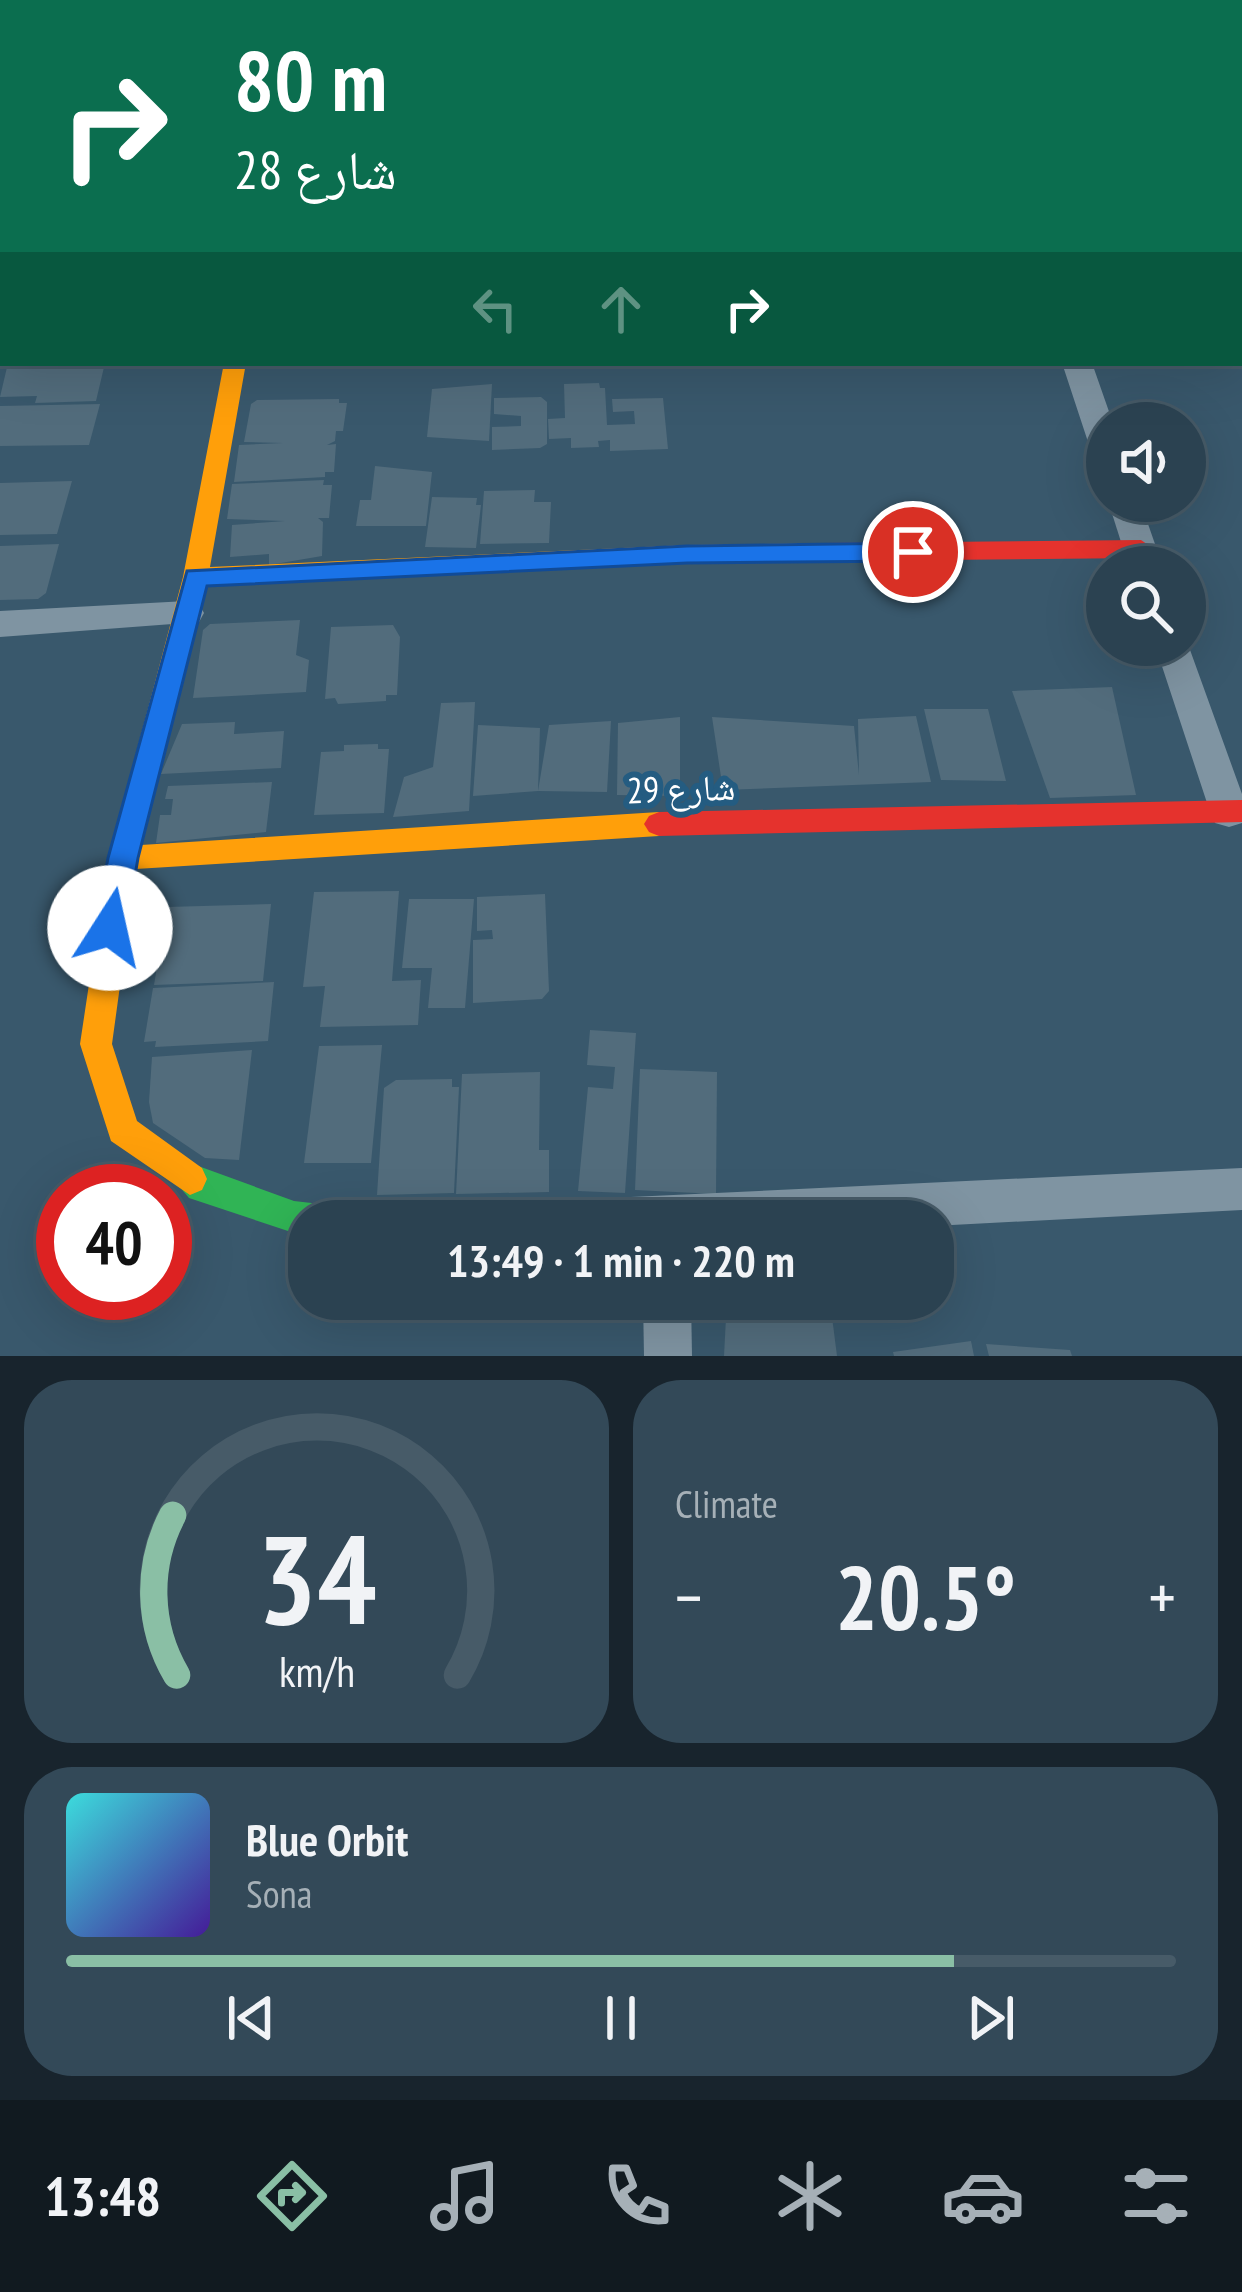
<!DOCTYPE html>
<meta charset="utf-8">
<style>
body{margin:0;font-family:"PT Sans Narrow","Noto Naskh Arabic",sans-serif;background:#334958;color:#f1f3f6;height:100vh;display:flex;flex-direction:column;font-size:45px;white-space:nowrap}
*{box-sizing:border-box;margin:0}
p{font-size:39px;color:#a6b0b7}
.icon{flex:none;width:66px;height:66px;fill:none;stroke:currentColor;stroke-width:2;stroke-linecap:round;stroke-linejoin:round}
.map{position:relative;height:1356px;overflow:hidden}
.details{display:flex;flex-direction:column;gap:24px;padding:24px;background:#18242d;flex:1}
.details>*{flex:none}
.hud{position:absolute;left:0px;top:0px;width:1242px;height:366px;box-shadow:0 12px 48px #0002,0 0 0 3px #475b68;background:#0b6e4f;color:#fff;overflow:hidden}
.fabs{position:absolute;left:1086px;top:402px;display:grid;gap:24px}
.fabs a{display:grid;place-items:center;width:120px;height:120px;border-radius:50%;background:#2b4251;box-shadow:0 12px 48px #0002,0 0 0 3px #475b68;font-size:60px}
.speed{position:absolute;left:36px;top:1164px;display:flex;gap:24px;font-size:60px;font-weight:700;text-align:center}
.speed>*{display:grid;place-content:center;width:156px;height:156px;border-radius:50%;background:#2b4251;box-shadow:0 12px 48px #0002,0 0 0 3px #475b68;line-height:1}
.speed .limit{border:18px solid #d22;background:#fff;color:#111}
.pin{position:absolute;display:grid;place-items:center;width:102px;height:102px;color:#fff;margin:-51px;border:6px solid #fff;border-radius:50%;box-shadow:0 3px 12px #0007}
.me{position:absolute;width:132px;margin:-66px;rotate:10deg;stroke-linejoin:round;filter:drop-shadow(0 0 9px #0008)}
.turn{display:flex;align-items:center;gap:42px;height:252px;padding:0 36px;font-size:54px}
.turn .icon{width:156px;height:156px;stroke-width:2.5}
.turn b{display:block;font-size:84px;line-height:102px}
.lanes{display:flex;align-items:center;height:114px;padding:0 36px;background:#0003;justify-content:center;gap:60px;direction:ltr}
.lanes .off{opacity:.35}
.big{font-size:90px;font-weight:800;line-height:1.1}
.details .widget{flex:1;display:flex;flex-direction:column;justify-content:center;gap:18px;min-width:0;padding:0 42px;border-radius:48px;background:#334958}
.details .dial{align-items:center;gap:0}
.dial svg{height:312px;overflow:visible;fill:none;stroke:#475b68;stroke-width:7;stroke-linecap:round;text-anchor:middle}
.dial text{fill:#f1f3f6;stroke:none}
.song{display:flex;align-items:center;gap:36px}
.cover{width:144px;height:144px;border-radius:18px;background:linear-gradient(135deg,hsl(180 70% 55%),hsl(260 70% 35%))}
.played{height:12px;border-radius:6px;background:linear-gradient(90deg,#8abfa5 80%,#475b68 80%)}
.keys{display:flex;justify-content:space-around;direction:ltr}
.heat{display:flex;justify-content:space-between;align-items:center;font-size:66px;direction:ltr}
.details .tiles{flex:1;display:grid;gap:24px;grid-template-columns:1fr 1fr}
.widget:last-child{grid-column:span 2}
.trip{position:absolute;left:288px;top:1200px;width:666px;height:120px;border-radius:48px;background:#2b4251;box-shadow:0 12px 48px #0002,0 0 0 3px #475b68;font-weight:800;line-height:120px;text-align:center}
.menu{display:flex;height:192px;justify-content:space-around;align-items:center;background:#111a20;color:#a6b0b7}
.menu .icon{width:84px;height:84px}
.menu .current{color:#8abfa5}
.menu b{font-size:54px;color:#f1f3f6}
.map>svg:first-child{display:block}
.building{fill:#526c7c}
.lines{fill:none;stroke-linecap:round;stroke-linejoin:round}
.street{fill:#7f94a2;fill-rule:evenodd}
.fast{fill:#30b455;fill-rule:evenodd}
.slow{fill:#ff9f0a;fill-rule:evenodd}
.jam{fill:#e5322d;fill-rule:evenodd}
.route{fill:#1a73e8;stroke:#114b97;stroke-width:3}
.labels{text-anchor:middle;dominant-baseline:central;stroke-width:12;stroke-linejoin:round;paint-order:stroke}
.street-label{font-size:36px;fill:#fff;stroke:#245c81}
</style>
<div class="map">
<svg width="1242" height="1356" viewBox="0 0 1242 1356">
<rect width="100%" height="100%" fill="#39586c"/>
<g class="building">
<polygon points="8,363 105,363 96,401 35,403 37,396 0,397"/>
<polygon points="599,383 600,388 605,388 607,425 635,424 634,411 613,412 612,399 663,398 668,449 610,451 610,440 598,441 599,447 571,448 571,438 549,439 548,419 565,418 564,384"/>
<polygon points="492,384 489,441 427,437 432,389"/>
<polygon points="541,397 547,402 547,444 540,448 492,450 492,427 521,426 521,416 494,414 494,398"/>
<polygon points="339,399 339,403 347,403 343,431 336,431 335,441 327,445 336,444 334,472 325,472 325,477 234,482 239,445 283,443 244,442 251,404 257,400"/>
<polygon points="100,404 89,445 0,446 0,406"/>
<polygon points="375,466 432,472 426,526 356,526 360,500 371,500"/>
<polygon points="324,480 323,485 332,485 329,518 318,518 323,522 322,556 269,565 269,554 230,557 232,525 285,521 227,519 232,484"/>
<polygon points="72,481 57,534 0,535 0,483"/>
<polygon points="535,490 534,502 551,502 549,543 480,544 484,491"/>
<polygon points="432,497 477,498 476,505 481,505 476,548 425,547"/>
<polygon points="59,544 46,593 38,599 0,600 0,546"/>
<polygon points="300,620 296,655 309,660 306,692 193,698 203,630 210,624"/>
<polygon points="393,625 400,637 397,695 386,695 386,701 338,704 335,698 325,699 331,627"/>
<polygon points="1112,687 1136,795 1050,798 1012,691"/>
<polygon points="475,702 469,811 393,817 404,777 433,767 441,703"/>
<polygon points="924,709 988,709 1006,781 941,780"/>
<polygon points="916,716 931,782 723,790 712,717 854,726 859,775 858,719"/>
<polygon points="680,717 680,796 617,795 618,723"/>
<polygon points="611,721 607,792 538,791 549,725"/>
<polygon points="235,722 234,734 284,731 281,768 161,774 182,724"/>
<polygon points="478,725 540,728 538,791 473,796"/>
<polygon points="378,744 378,749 389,749 384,813 314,815 321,752 344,751 344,745"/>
<polygon points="272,782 266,832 156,843 160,815 171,815 173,799 165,799 168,786"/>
<polygon points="399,891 392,981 421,980 418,1025 320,1027 325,986 303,987 314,892"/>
<polygon points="545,894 549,991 542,999 473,1003 473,940 493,939 492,930 477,931 477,897"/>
<polygon points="409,899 474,899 465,1008 428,1008 432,968 402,968"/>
<polygon points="271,904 263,981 154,985 167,907"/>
<polygon points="274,982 268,1041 155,1047 156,1041 144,1042 153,988"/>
<polygon points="590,1030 636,1033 625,1193 578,1191 588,1087 613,1089 615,1067 587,1065"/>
<polygon points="382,1045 371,1163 304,1163 319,1046"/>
<polygon points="252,1050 239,1160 205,1158 153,1123 149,1102 152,1057"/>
<polygon points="640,1069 717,1072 716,1194 635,1190"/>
<polygon points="540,1072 539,1150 549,1150 549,1192 456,1194 462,1074"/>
<polygon points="452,1079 452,1087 459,1087 454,1193 377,1195 384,1088 396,1080"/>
<polygon points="832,1317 837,1356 724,1356 726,1318"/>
<polygon points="971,1341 974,1356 894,1356 893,1352"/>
<polygon points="986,1344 1070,1350 1072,1356 989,1356"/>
</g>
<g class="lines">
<g class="street">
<polygon points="1230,0 1242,0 1242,12 1239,3 1228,3"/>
<rect x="1239" y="66" width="3" height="20"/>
<rect x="1239" y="134" width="3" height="16"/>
<polygon points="1062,363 1092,363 1113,423 1107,423 1107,461 1096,458 1091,451"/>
<polygon points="1108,501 1140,501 1163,567 1129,567"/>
<polygon points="187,601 199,604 204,613 199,622 0,637 0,611"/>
<polygon points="1185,636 1242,794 1242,823 1229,827 1215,823 1210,812 1155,645 1185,645"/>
<polygon points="1242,1168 1242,1210 933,1226 933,1221 565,1221 572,1205 588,1199"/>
<polygon points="643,1299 691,1299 692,1356 644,1356"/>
</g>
<polygon class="fast" points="190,1163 294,1201 364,1209 369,1221 309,1221 309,1234 294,1233 189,1198 173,1179 178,1168"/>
<polygon class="slow" points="224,363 246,363 210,567 687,545 825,543 838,552 825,561 687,563 207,586 141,845 659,812 669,816 674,824 669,832 659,836 136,869 112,1044 137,1121 202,1168 207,1179 202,1190 190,1195 111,1141 80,1044 108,858 183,577"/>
<g class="jam">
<polygon points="1141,540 1154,549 1141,558 825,561 812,552 825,543"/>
<polygon points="1242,800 1242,822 659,836 649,832 644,824 649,816 659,812"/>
</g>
</g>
<polygon class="route" points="913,543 926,552 913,561 687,563 207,586 138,858 126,928 121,938 110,941 99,938 95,928 108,858 187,571 687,546"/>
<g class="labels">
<g class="street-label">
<text transform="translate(681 788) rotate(-2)">شارع 29</text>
</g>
</g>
</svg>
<div class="fabs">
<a><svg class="icon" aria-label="sound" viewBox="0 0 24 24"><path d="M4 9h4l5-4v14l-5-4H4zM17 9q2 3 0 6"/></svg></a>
<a><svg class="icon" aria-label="search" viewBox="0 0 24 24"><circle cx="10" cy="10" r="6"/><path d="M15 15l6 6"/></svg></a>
</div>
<div class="speed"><div class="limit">40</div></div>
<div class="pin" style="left:913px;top:552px;background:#d93025"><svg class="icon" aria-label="arrive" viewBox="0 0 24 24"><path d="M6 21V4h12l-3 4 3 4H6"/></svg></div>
<svg class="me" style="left:110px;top:928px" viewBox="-20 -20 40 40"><circle r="19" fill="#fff"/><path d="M0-13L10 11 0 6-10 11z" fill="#1a73e8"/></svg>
<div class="trip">13:49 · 1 min · 220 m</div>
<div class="hud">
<div class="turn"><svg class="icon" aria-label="right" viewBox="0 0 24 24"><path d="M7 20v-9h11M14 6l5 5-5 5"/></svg><div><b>80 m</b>شارع 28</div></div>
<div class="lanes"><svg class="icon off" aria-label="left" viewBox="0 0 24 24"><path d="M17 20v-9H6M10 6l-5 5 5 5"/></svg><svg class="icon off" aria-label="ahead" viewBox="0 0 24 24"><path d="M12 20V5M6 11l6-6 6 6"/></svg><svg class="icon" aria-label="right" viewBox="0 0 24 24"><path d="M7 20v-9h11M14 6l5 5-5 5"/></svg></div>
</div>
</div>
<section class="details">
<div class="tiles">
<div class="widget dial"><svg viewBox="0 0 100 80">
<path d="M14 69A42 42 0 1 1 86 69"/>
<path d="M14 69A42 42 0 0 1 13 28" stroke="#8abfa5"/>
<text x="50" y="56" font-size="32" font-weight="700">34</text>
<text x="50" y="72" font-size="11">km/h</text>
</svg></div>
<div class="widget"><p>Climate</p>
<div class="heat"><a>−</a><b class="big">20.5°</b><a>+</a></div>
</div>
<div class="widget">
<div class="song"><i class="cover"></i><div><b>Blue Orbit</b><p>Sona</p></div></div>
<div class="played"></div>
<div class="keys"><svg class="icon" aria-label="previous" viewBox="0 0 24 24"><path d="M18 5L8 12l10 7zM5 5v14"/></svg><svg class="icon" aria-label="pause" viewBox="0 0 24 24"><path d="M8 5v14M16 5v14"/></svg><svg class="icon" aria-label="next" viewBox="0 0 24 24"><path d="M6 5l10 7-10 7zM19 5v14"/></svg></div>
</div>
</div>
</section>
<nav class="menu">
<b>13:48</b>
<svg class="icon current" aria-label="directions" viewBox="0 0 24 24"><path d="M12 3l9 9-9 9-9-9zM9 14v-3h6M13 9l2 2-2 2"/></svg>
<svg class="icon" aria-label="music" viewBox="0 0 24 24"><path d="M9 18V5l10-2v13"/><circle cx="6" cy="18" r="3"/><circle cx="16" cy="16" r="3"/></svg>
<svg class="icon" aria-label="phone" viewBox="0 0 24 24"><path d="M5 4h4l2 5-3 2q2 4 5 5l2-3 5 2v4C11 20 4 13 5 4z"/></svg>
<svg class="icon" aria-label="climate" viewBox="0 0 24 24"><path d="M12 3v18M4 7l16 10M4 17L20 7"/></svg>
<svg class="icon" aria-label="car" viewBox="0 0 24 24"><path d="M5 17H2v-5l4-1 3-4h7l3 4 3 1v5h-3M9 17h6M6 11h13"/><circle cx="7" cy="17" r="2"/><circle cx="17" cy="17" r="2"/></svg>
<svg class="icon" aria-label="filters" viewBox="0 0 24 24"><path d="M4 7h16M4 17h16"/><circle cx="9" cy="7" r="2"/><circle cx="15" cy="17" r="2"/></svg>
</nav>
